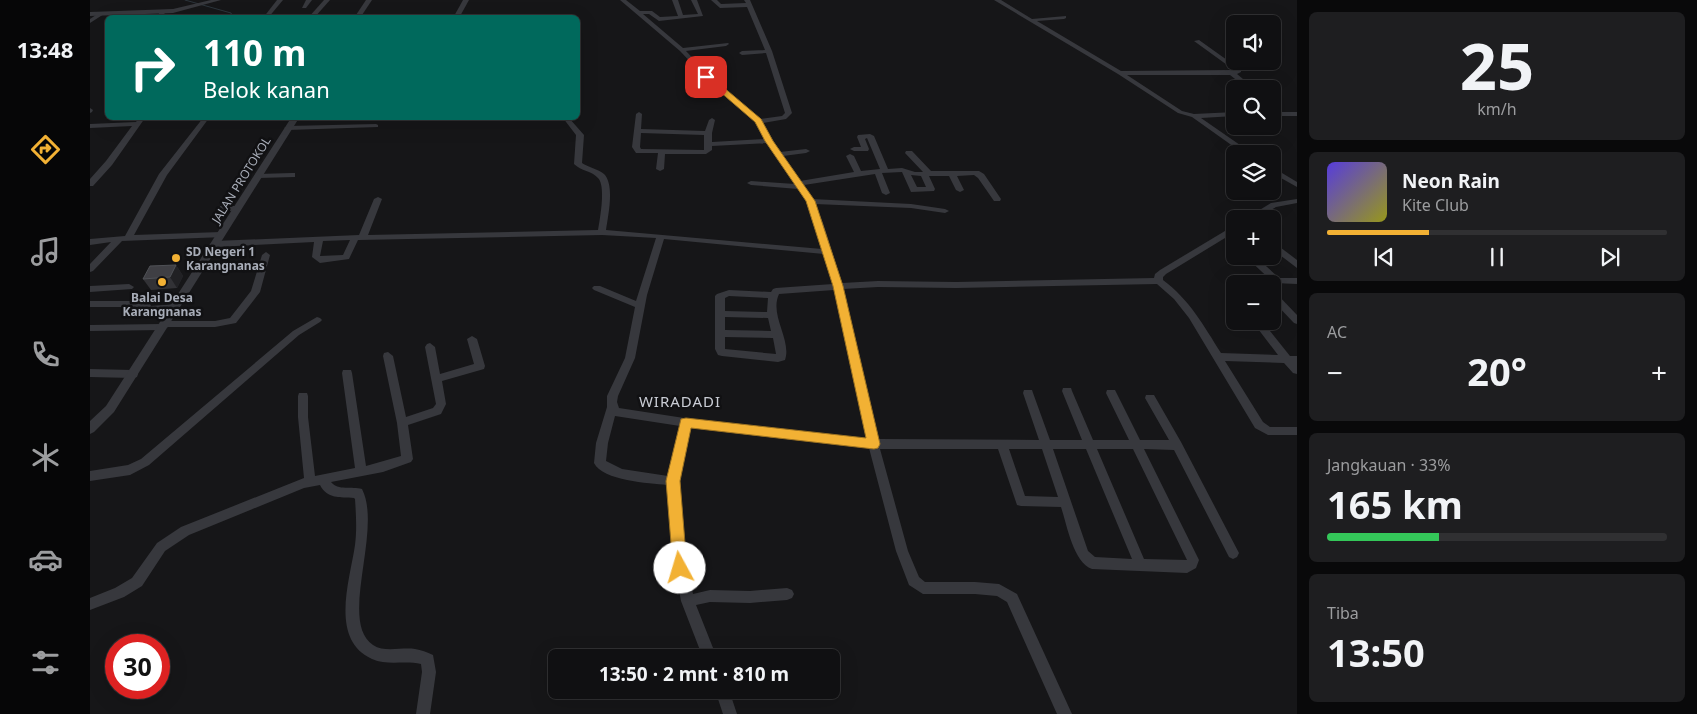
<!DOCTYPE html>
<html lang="id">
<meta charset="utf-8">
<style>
body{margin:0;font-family:"Noto Sans",sans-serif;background:#1e1e20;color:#f1f3f6;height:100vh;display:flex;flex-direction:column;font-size:19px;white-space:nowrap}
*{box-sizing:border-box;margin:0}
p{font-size:16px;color:#9c9d9f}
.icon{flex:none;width:28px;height:28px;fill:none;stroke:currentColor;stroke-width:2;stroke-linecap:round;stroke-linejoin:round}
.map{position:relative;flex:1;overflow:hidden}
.side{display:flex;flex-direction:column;gap:12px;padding:12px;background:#09090a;width:400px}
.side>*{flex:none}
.top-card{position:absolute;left:15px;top:15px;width:475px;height:105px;border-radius:8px;box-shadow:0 5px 20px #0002,0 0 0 1px #303032;background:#00695c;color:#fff;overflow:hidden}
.fabs{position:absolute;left:1136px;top:15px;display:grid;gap:10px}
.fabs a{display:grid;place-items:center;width:55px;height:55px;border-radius:8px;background:#101012;box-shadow:0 5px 20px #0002,0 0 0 1px #303032;font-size:25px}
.speed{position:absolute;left:15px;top:634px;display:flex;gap:10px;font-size:25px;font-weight:700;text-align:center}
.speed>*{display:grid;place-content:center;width:65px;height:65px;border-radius:50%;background:#101012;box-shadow:0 5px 20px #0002,0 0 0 1px #303032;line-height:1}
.speed .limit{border:8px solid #d22;background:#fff;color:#111}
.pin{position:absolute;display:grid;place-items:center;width:42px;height:42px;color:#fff;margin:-21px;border-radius:10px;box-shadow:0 2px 8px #0006}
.me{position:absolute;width:55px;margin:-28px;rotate:354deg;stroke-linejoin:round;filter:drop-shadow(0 0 4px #0008)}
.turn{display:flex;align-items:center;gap:18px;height:105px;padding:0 15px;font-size:22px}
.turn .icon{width:65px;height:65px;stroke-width:2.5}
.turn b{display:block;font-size:35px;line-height:42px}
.big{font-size:38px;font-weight:700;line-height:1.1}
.side .card{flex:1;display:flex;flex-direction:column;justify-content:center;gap:8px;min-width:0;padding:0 18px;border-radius:8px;background:#1e1e20}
.side .dial{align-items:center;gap:0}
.dial b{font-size:65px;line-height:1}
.song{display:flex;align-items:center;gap:15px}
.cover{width:60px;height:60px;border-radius:8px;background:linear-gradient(135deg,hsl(250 70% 55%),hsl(60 70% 35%))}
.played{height:5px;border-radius:2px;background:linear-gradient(90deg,#f2b134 30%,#303032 30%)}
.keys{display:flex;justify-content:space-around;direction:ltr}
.heat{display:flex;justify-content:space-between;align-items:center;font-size:28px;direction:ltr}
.charge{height:8px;border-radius:4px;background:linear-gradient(90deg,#34c759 33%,#303032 0)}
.trip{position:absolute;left:458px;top:649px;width:292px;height:50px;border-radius:8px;background:#101012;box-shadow:0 5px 20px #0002,0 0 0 1px #303032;font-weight:700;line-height:50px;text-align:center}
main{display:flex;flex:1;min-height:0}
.tabs{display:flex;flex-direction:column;width:90px;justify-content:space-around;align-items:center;background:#060607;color:#9c9d9f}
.tabs .icon{width:35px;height:35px}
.tabs .on{color:#f2b134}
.tabs b{font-size:22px;color:#f1f3f6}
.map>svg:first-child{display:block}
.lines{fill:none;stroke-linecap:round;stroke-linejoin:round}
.stream{stroke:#2c353c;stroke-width:1}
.minor{fill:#37383d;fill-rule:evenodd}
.tertiary{fill:#37383d;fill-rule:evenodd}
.wall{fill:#323236}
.shaded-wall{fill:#212124}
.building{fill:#3f3f44;stroke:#4f5156}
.route{fill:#f2b134;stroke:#9d7322}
.poi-dot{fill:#f2b134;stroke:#111113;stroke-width:2}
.labels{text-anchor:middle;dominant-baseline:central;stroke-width:5;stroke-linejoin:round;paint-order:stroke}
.street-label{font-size:12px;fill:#a8adb8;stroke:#111113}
.poi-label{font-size:12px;font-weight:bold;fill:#a8adb8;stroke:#111113;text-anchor:start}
.quarter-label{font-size:15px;letter-spacing:1px;fill:#c9ccd4;stroke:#111113}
</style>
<main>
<nav class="tabs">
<b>13:48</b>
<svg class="icon on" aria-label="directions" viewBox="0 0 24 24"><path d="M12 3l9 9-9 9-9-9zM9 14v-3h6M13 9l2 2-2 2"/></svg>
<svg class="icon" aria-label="music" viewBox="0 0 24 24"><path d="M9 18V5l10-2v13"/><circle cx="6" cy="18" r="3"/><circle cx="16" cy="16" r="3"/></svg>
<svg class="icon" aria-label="phone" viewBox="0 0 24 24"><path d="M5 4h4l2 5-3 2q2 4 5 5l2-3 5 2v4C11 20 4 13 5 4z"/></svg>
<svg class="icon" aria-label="climate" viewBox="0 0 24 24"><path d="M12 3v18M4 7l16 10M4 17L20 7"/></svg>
<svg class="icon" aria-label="car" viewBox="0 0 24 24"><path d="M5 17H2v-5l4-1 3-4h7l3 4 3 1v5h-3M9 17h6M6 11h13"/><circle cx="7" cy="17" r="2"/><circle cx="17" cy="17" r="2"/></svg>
<svg class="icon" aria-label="filters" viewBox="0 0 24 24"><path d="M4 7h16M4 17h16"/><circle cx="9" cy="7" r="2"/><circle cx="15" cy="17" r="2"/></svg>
</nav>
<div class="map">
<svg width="1207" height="714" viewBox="0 0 1207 714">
<rect width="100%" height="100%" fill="#161618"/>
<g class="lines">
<polyline class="stream" points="95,0 141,13 143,18"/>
<g class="minor">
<polygon points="187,0 193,0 178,18 173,18"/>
<polygon points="216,0 222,0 216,8 212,8"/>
<polygon points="234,0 240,0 224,18 218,18"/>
<polygon points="373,0 379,0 369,18 363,18"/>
<path d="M530 0H536L550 11H562L570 17 588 16 582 0H588L593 15 608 14 601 0H607L613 16 569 21 559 14H553L593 48 638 43 639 44 636 46 596 51 629 86 670 119 692 116 695 113 676 53 652 55 649 53 652 51 675 50 657 7 630 8 621 0H627L631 4 656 3 654 0H660L682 51 702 113 696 119 673 123 690 152 716 149 720 151 716 153 693 156 710 181 764 172 756 156 760 154 764 156 771 171 790 169 777 138 775 139 779 149 778 151H764L760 149 764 147H771L767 137 768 135 780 134 784 136 798 169 812 168 825 172H833L815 153 816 151H822L841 171H889L894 174 911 199 910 201H904L888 178 884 175 867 176 874 190 870 192 866 190 859 176H839L845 189 844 191 821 192 812 172 792 173 800 193 796 195 792 193 785 174 714 185 722 199 821 204 855 209 859 211 855 213 821 208 725 204 733 223 752 283 788 281 866 282 1064 278 1065 274 1070 270 1145 225V232L1140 234 1145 238V246L1135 238 1076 274 1073 277V280C1099 299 1114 326 1131 353L1188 355 1162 321H1172L1200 356H1207V374L1203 373 1194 363 1135 361 1173 422 1180 427H1207V435H1178L1165 428 1099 318 1084 299 1067 284 866 288 788 287 753 289 788 439 949 440 933 393 934 390H942L943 393 960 440H992L972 391 973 388H981L982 391 1003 440H1039L1016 393 1017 390H1025L1050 440H1079L1055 398 1056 395H1064L1091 442 1149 553 1147 557 1143 559 1139 557 1084 450 1054 449 1109 560 1106 568 1097 573 1002 569C983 562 977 525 971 507L931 506 927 505 908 449H790L818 551 829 577 835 582H885L909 584 927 594 982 714H967L917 602 907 596 885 594H833L819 585 806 551 779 448 600 427 589 481 594 550 603 594 620 590 660 591 697 588 702 590 704 594 702 598 697 600 660 603 620 602 606 605 627 658H613L591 601 582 550 577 485C559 483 513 481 504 463L506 443 517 407V396L535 358 545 307 504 290 502 288 504 286H510L546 301 566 238 512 235 268 240 259 259 230 263 222 257 224 242 125 247 121 244 125 241 269 235 284 199 288 197 292 199 278 235 508 230C510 218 516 186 508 178 502 171 491 171 484 164L486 135 473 118H479L494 135 492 163C498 167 508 169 514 174 525 185 518 216 516 230L732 249 716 201 708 189 661 185 657 183 661 181 705 184 677 143 622 146V150L616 154H575L574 169 570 171 566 169 568 153H546L542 147 546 114 549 112 552 114 551 129 615 131 619 120 622 118 625 120 622 133V142L674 139 666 122 625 88 590 51ZM551 133 614 135V150L551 149 550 147ZM821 175 831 176 836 187H827ZM574 239 734 254 743 284 686 288 683 289 681 292 639 290 627 294 625 296V349L628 355 632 356 688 362 695 360C702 340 679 315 689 294L744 290 777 439 633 424 529 408 527 402 528 396 545 358 557 295ZM260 240 253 255 230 256 233 241ZM639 296 678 298 677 312 635 311V298ZM635 317 678 318 681 331 635 330ZM635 337 683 338 686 354 635 349ZM525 416 590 426 578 476 532 469 516 461 518 443ZM919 449H952L968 497 935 496ZM963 449H996L1042 559 1005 557 998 551ZM1007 449H1043L1097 560 1054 559Z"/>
<polygon points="904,0 911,0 942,19 976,16 976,18 974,19 947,21 1031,71 1144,70 1104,41 1109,40 1151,70 1151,72 1147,74 1165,89 1158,89 1140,75 1037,75 1092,111 1104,114 1145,112 1145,116 1111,118 1163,154 1154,154 1102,117 1088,113 1028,74"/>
<polygon points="70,11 75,12 73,18 67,18"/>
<polygon points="9,13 14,14 0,23 0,19"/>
<polygon points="0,108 3,110 2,112 0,113"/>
<rect x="1182" y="112" width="25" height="4"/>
<polygon points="49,118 55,118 22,165 3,186 0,186 0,179 16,161 42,126 0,128 0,124 46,122"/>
<polygon points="113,118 119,118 77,175 44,235 131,232 134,233 134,237 32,241 3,271 0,272 0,264 21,242 0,245 0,239 35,236 69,174"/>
<polygon points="286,124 288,125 288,127 198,130 194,128 198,126"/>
<polygon points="1182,167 1207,182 1207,187 1182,173"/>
<polygon points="202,173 205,173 205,177 168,178 164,176 168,174"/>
<polygon points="1207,199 1207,203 1186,207 1165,219 1155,219 1181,203"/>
<path d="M130 206H148L152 208C147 212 136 211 130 210Z"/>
<polygon points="1182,241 1207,260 1207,268 1182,249"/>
<polygon points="176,252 180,255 170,292 146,323 125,327 78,327 73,330 0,331 0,325 71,324 76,321 125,321 140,318 161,291 172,255"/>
<polygon points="1155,256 1165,256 1189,278 1207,278 1207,284 1184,283"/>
<polygon points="39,284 44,287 42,289 0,292 0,286"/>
<polygon points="1140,285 1145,285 1145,298 1142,297 1135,288"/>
<polygon points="1182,291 1185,292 1207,315 1207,324 1204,323 1182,300"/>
<polygon points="0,301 56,301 59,302 61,306 85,304 90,307 85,310 58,313 55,312 52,307 0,307"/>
<polygon points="227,317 230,318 232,320 230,322 209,335 59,465 40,475 0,481 0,471 38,465 51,459 203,331"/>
<path d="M382 336 387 339 395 366 394 369 352 381 356 404 351 414 318 425 323 459 321 462 293 472 241 482C248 491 262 486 272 489 293 530 248 622 283 645 295 653 311 647 325 649 331 650 337 652 343 655L346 672 340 714H326L332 672 331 664C315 660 298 666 282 659 239 640 260 580 265 545 267 530 266 514 265 499L264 498C250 497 237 499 230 485L214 488 99 535 75 551 52 586 34 597 0 610V598L25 588 42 578 67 543 91 527 214 478 208 417V396L209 393H217L218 396V417L225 476 265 468 252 373 253 370H261L262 373 276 466 311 456 307 423 293 356 294 353 298 352 303 356 316 417 343 408 346 404 335 347 337 344 340 343 345 347 350 374 384 364 377 339Z"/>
<polygon points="0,369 43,370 47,371 48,374 47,377 43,378 0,377"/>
<polygon points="625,690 639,690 647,714 633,714"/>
</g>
<g class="tertiary">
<polygon points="121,0 131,0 83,13 0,16 0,12 83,9"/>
<polygon points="276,0 282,0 270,18 264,18"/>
<polygon points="201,118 209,118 24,412 4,432 0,434 0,421 16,406"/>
</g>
</g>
<polygon class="wall" points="86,265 93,276 87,288 61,290 53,279"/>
<polygon class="shaded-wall" points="86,265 93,276 87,288 80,277"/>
<polygon class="building" points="86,265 80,277 53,279 60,266"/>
<polygon class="route" points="614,75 619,75 671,119 683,141 725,201 753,286 790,444 788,448 784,449 601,428 590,481 597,568 595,572 590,574 585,572 583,568 576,481 591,419 596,418 776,438 743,286 716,201 675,141 665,122 614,78"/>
<g class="poi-dot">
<circle cx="86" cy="258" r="5"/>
<circle cx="72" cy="282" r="5"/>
</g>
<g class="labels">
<g class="street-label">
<text transform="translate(151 180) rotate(-58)">JALAN PROTOKOL</text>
</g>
<g class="poi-label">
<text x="96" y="251">SD Negeri 1<tspan x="96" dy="14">Karangnanas</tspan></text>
<text x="72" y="297" text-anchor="middle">Balai Desa<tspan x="72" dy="14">Karangnanas</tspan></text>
</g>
<g class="quarter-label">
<text x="590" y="401">WIRADADI</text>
</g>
</g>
</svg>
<div class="fabs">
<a><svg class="icon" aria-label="sound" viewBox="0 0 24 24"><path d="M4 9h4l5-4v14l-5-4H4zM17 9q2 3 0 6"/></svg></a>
<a><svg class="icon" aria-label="search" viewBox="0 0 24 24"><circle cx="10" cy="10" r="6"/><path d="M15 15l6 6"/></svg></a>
<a><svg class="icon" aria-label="layers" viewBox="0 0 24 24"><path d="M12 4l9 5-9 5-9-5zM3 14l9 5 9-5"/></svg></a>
<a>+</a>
<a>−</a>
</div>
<div class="speed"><div class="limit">30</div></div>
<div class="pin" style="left:616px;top:77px;background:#d93025"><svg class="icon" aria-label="arrive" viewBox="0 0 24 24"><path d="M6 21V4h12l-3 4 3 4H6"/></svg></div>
<svg class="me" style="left:590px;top:568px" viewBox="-20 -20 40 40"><circle r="19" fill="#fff"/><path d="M0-13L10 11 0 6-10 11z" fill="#f2b134"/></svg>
<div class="trip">13:50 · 2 mnt · 810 m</div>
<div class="top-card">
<div class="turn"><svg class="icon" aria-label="right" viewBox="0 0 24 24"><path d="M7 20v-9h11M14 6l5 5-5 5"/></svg><div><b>110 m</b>Belok kanan</div></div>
</div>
</div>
<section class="side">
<div class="card dial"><b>25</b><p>km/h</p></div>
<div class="card">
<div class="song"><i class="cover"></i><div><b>Neon Rain</b><p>Kite Club</p></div></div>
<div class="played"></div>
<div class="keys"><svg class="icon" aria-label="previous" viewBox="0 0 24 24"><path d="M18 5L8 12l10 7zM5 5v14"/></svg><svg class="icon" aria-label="pause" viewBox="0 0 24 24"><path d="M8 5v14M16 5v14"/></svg><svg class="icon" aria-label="next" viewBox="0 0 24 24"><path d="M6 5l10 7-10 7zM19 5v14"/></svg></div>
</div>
<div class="card"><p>AC</p>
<div class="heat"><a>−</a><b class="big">20°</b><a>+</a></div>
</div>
<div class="card"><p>Jangkauan · 33%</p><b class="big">165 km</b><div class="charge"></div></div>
<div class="card"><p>Tiba</p><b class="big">13:50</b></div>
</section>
</main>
